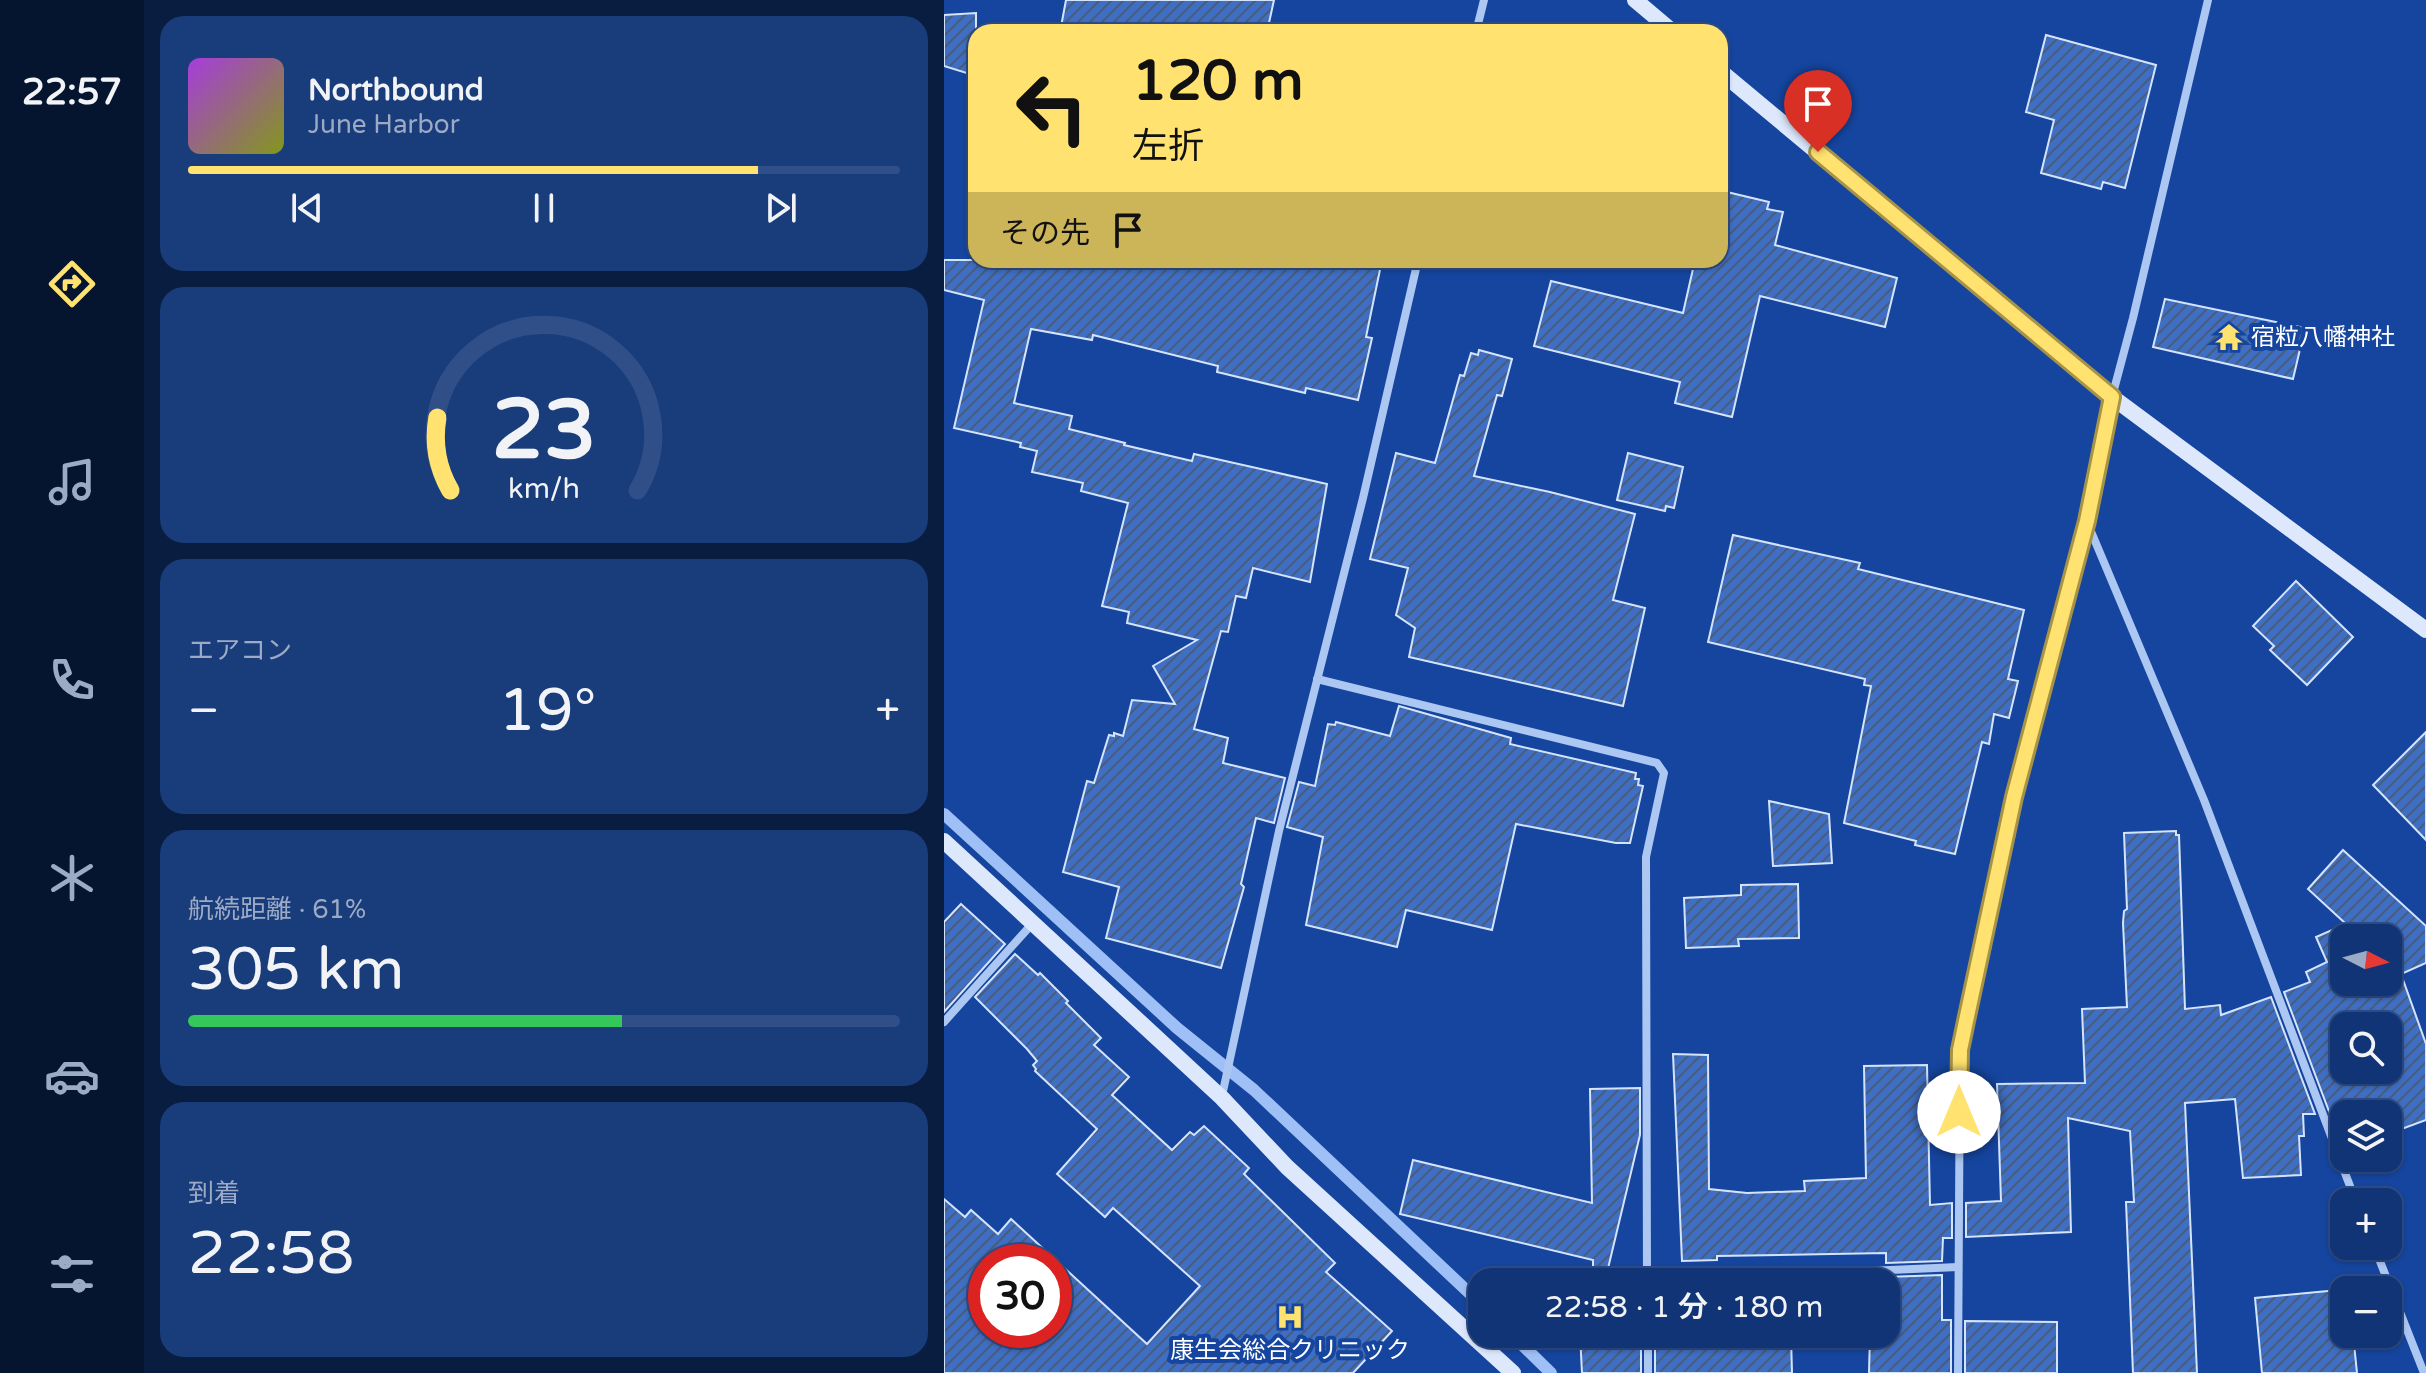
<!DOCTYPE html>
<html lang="ja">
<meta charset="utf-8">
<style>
body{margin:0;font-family:"Varela Round","Noto Sans JP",sans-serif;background:#193c7b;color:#f1f3f6;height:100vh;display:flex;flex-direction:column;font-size:30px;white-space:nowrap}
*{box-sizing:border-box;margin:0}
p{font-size:26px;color:#9caac5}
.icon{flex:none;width:44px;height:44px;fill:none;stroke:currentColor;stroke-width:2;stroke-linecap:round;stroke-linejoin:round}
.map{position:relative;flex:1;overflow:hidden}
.sheet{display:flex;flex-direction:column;gap:16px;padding:16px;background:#091d41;width:800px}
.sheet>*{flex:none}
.hud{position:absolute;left:24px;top:24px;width:760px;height:244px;border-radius:24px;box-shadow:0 2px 6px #0004,0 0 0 2px #304f88;background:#ffe26f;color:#111;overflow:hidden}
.needle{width:52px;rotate:96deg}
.tools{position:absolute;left:1386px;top:924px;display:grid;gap:16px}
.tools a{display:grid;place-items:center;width:72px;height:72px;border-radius:16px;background:#103476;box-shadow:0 2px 6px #0004,0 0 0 2px #304f88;font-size:40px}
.speed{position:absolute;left:24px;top:1244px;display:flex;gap:16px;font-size:40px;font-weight:700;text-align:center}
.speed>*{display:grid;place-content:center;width:104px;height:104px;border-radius:50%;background:#103476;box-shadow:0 2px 6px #0004,0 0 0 2px #304f88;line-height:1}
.speed .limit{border:12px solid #d22;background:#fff;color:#111}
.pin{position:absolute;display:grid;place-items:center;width:68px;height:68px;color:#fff;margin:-82px -34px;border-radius:50% 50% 50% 0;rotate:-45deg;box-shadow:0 0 8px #0007}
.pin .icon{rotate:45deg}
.me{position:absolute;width:88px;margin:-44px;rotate:0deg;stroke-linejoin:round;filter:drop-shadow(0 0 6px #0008)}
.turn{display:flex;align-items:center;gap:28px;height:168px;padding:0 32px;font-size:36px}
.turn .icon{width:104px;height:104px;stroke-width:2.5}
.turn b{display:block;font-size:56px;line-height:68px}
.then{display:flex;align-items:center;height:76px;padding:0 32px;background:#0003;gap:16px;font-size:30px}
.big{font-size:60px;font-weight:600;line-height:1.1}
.sheet .widget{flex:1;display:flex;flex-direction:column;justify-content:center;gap:12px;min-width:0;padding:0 28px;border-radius:24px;background:#193c7b}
.sheet .dial{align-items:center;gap:0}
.dial svg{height:208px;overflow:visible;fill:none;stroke:#304f88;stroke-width:7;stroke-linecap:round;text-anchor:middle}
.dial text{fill:#f1f3f6;stroke:none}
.song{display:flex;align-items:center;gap:24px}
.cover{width:96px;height:96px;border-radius:12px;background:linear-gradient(135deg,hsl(280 70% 55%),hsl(70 70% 35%))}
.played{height:8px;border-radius:4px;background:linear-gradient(90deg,#ffe26f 80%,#304f88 80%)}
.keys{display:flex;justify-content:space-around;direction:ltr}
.heat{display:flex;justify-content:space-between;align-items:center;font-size:44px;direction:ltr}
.charge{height:12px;border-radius:6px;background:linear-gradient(90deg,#34c759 61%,#304f88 0)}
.trip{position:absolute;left:524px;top:1268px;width:432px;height:80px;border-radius:24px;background:#103476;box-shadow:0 2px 6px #0004,0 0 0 2px #304f88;font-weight:600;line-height:80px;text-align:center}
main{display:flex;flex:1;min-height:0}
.dock{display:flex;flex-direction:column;width:144px;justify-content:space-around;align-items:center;background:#06152f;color:#9caac5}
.dock .icon{width:56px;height:56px}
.dock .selected{color:#ffe26f}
.dock b{font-size:36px;color:#f1f3f6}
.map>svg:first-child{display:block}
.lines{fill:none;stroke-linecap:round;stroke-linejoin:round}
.stream{stroke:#9fc0f6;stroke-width:12}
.building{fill:url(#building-hatch);stroke:#d5e4fd;stroke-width:2;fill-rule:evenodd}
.street{stroke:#adc7f3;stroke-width:8}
.secondary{stroke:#dde8fd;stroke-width:16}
.route-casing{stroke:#a69348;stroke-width:20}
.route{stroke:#ffe26f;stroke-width:14}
.labels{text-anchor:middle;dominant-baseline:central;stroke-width:8;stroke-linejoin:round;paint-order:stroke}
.poi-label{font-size:24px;fill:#fff;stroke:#15459e;text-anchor:start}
</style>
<main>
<nav class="dock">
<b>22:57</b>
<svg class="icon selected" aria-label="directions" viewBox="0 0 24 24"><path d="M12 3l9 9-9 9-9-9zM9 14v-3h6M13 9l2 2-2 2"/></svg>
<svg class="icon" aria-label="music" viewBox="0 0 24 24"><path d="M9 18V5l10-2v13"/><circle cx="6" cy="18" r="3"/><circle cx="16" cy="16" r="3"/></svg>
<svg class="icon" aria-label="phone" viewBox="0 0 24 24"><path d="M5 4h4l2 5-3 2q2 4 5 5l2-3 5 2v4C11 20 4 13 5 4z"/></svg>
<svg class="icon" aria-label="climate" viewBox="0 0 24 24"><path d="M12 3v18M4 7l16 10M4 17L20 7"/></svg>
<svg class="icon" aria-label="car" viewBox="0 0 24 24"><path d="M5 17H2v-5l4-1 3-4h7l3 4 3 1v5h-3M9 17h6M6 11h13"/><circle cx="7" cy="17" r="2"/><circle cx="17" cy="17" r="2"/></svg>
<svg class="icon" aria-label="filters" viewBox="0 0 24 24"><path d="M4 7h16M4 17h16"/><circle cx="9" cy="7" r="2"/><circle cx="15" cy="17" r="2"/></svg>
</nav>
<section class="sheet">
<div class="widget">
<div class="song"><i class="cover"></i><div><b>Northbound</b><p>June Harbor</p></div></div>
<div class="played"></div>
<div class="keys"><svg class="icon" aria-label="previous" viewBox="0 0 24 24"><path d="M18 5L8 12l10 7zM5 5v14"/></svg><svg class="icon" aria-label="pause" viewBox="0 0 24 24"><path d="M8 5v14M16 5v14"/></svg><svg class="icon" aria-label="next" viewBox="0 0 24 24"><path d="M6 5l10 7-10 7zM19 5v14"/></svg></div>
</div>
<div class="widget dial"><svg viewBox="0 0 100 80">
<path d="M14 69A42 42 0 1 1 86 69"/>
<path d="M14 69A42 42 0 0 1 9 41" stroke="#ffe26f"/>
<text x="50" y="56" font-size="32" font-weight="700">23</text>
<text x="50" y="72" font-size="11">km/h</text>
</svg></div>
<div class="widget"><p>エアコン</p>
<div class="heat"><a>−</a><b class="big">19°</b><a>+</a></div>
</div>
<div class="widget"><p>航続距離 · 61%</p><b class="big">305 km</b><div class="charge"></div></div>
<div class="widget"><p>到着</p><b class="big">22:58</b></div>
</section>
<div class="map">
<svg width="1482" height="1373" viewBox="0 0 1482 1373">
<defs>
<pattern id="building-hatch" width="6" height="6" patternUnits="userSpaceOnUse" patternTransform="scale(2)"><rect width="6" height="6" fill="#3e6fc5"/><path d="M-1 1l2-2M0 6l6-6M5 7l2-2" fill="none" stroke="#465c82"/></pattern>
</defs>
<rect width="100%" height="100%" fill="#15459e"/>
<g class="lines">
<g class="stream">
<polyline points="0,814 233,1028 310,1090 538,1305"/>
<polyline points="567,1334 607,1373"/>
</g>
</g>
<g class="building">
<polygon points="122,0 330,0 323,32 116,32"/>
<polygon points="32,13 32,76 0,66 0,15"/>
<polygon points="1102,35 1212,65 1181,188 1159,182 1157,189 1097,173 1110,120 1082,112"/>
<polygon points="783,192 825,202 823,209 839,212 831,245 953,278 941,327 816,296 788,417 731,403 736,382 590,346 607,281 739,313 751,260 776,260 776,197 782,199"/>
<polygon points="0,260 438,260 422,337 428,338 414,400 362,388 361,393 273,372 274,366 149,335 148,340 87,329 70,403 128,416 125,429 181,443 180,445 248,461 250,454 383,484 366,582 309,568 302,598 292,596 284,632 277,631 250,729 284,738 279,763 341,778 330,823 312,818 297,884 300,887 277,968 162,938 175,887 119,872 143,781 150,783 165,735 170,736 170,733 179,736 188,700 231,704 209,666 253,640 183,623 185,612 158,606 184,503 137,491 139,483 88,472 93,451 76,447 77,443 10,428 40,300 0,290"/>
<polygon points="1221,299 1361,328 1349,379 1209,347"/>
<polygon points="535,350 568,359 558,396 553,395 530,476 606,492 691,514 669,600 701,608 679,706 465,657 471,628 452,615 464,568 426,559 452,453 491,463 516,375 520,376 527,353 534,355"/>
<polygon points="684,453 739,467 730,508 722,506 721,511 673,500"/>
<polygon points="789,535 916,563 914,569 1080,610 1064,679 1074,681 1065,718 1050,714 1045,744 1038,742 1011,854 971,845 972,841 900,823 927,686 920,685 921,679 764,642"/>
<polygon points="1352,581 1409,637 1363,685 1326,650 1330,646 1309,626"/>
<polygon points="455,706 567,738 566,744 692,773 691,779 695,779 694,785 699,786 686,843 672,843 572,824 548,930 462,910 453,947 362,925 379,837 343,827 355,782 371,786 384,724 391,725 392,722 446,736"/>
<polygon points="1482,732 1482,840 1429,785"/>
<polygon points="825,801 885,814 888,863 829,866"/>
<polygon points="1232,831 1232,835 1235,835 1241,1009 1276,1005 1277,1015 1327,997 1371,1114 1359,1114 1360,1136 1355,1136 1357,1175 1299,1178 1291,1099 1241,1103 1253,1373 1189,1373 1182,1202 1190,1202 1186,1131 1124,1118 1127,1232 1022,1237 1022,1203 1057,1201 1053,1084 1141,1083 1138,1009 1183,1007 1179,923 1180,911 1183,909 1180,833"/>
<path d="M1399 850 1482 926V963L1457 974 1482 1044V1120L1444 1134V1114H1386L1340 992 1366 982 1362 972 1383 962 1372 937 1402 924 1364 889ZM1400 938H1444V982H1400ZM1400 1026H1444V1070H1400Z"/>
<polygon points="854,884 855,938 794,939 795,946 742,948 740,898 797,895 797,885"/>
<polygon points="17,904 61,944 0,1012 0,922"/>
<path d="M71 954 94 975 96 973 124 1001 122 1003 157 1038 150 1045 185 1077 168 1095 228 1150 246 1132 250 1135 260 1126 305 1168 300 1174 391 1263 382 1272 448 1331 409 1373H0V1199L21 1217 27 1210 54 1234 67 1219 203 1344 256 1286 169 1208 161 1217 113 1174 153 1129 91 1071 92 1069 89 1065 93 1061 83 1049 31 997ZM42 1262H110V1330H42Z"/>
<polygon points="729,1054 764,1055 765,1189 803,1193 861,1191 860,1181 922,1178 920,1066 983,1065 986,1205 1008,1203 1008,1238 999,1238 998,1261 942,1263 942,1253 773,1256 773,1260 738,1261"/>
<polygon points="696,1088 696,1135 661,1281 649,1279 649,1260 456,1214 469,1160 648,1203 646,1089"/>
<polygon points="998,1275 998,1320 1007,1320 1007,1373 925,1373 926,1334 942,1334 942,1277"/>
<polygon points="1405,1289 1400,1290 1400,1334 1409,1334 1413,1373 1318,1373 1311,1298"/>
<polygon points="1021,1321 1113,1322 1113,1373 1021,1373"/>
<polygon points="636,1334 697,1334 697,1373 638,1373"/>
<polygon points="711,1334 783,1334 783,1340 847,1337 848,1373 711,1373"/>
</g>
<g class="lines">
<g class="street">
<polyline points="532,32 540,0"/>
<polyline points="1143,522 1260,800 1412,1202"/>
<polyline points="373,679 713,763 720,773 702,857 703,1282"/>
<polyline points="0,1022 88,924"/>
<polyline points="278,1096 335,831 419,498 474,260"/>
<polyline points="1430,1246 1480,1373"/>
<polyline points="703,1281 1014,1267"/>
<polyline points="704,1334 704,1373"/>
<polyline points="1014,1373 1016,1050 1070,797 1143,521 1168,397 1189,318 1264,0"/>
</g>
<g class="secondary">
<polyline points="691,0 729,32"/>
<polyline points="776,71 1168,397 1482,630"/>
<polyline points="0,841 278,1098 343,1167 569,1373"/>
</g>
</g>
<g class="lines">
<g class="route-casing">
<polyline id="route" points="874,152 1168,397 1143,521 1070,797 1022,1021 1016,1050 1015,1112"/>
</g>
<use href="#route" class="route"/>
</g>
<defs>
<g id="temple-bare" transform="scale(2.16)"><path d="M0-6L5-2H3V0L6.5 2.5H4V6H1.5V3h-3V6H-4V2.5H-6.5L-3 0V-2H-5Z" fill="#ffe26f" stroke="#15459e" stroke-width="2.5" paint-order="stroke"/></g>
<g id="hospital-bare" transform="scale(2.16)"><path d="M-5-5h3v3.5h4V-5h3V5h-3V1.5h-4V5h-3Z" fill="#ffe26f" stroke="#15459e" stroke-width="2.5" paint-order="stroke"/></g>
</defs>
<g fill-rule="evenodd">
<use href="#temple-bare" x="1285" y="337"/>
<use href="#hospital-bare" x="346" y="1317"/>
</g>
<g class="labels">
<g class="poi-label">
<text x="1307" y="337">宿粒八幡神社</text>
<text x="346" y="1350" text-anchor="middle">康生会総合クリニック</text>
</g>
</g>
</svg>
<div class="tools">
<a><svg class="needle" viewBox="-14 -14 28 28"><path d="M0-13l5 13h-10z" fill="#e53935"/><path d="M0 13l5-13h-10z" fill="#9caac5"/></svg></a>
<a><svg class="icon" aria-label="search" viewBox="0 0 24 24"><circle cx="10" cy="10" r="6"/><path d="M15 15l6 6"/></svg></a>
<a><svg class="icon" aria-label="layers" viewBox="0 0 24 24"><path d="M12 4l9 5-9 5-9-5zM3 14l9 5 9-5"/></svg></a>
<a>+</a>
<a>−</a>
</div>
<div class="speed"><div class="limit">30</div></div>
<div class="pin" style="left:874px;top:152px;background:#d93025"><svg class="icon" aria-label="arrive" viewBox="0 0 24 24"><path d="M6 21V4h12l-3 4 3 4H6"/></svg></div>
<svg class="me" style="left:1015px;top:1112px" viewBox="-20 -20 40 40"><circle r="19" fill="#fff"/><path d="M0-13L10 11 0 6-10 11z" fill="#ffe26f"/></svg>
<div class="trip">22:58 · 1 分 · 180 m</div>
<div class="hud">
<div class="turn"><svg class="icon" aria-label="left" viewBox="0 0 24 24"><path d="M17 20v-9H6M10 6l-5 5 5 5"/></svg><div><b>120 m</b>左折</div></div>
<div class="then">その先<svg class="icon" aria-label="arrive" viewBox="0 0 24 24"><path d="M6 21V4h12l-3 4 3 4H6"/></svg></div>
</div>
</div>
</main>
